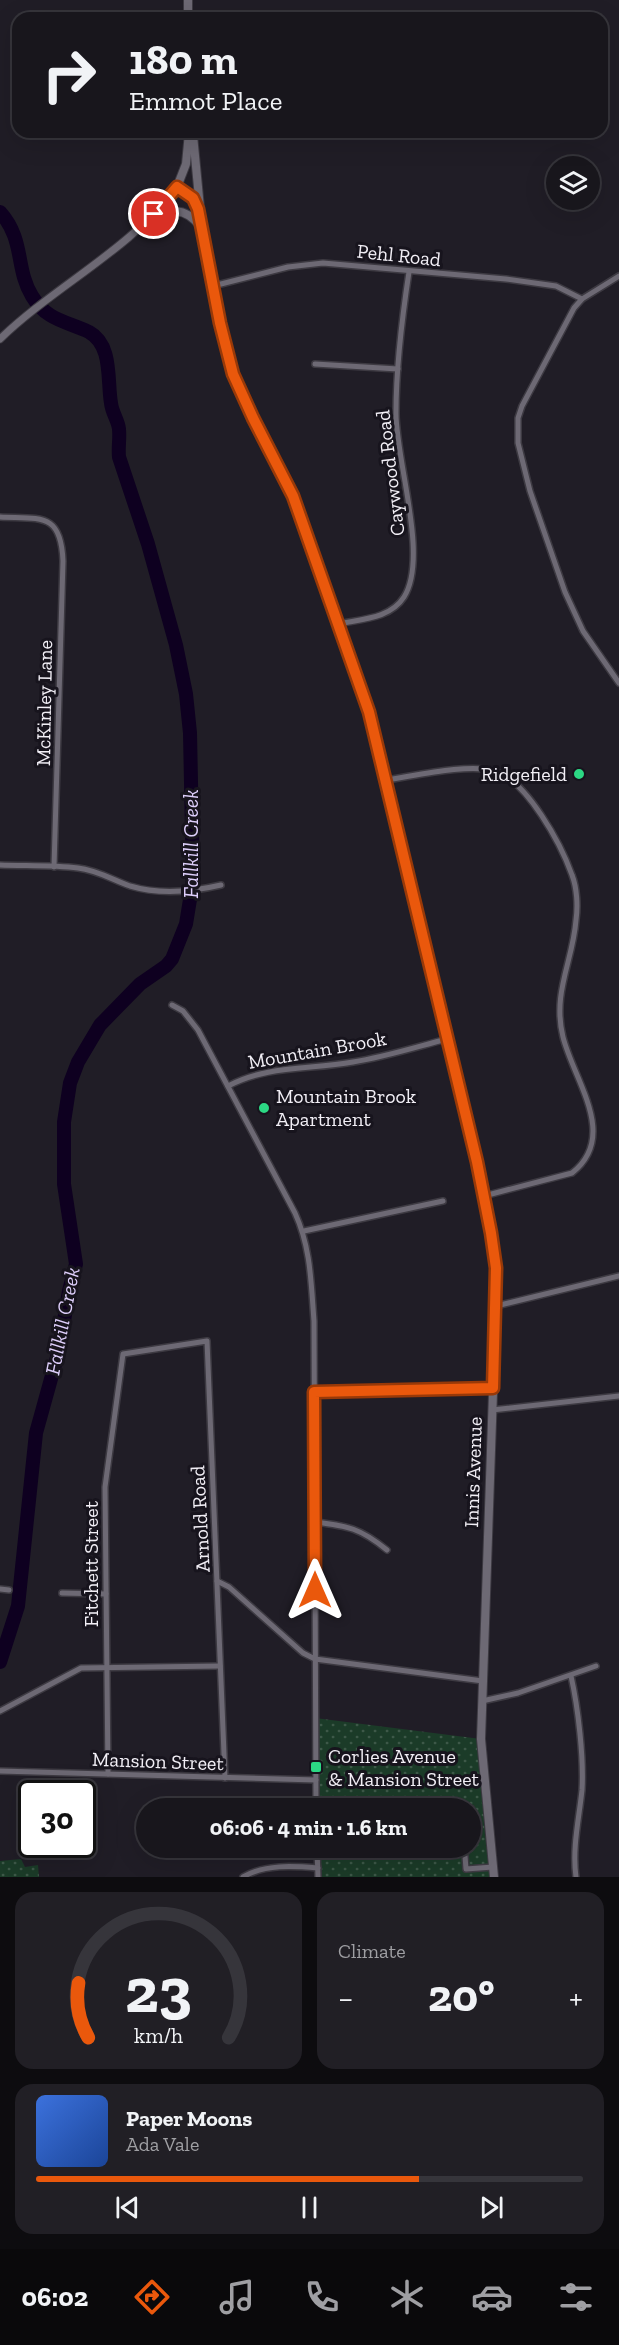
<!DOCTYPE html>
<meta charset="utf-8">
<style>
body{margin:0;font-family:"Zilla Slab",serif;background:#211f25;color:#f1f3f6;height:100vh;display:flex;flex-direction:column;font-size:22px;white-space:nowrap}
*{box-sizing:border-box;margin:0}
p{font-size:20px;color:#9f9fa3}
.icon{flex:none;width:33px;height:33px;fill:none;stroke:currentColor;stroke-width:2;stroke-linecap:round;stroke-linejoin:round}
.map{position:relative;height:1877px;overflow:hidden}
.side{display:flex;flex-direction:column;gap:15px;padding:15px;background:#0d0c0f;flex:1}
.side>*{flex:none}
.top-card{position:absolute;left:12px;top:12px;width:596px;height:126px;border-radius:18px;box-shadow:0 6px 24px #0002,0 0 0 2px #36353b;background:#18161c;color:#f1f3f6;overflow:hidden}
.buttons{position:absolute;left:546px;top:156px;display:grid;gap:12px}
.buttons a{display:grid;place-items:center;width:54px;height:54px;border-radius:50%;background:#18161c;box-shadow:0 6px 24px #0002,0 0 0 2px #36353b;font-size:30px}
.speed{position:absolute;left:18px;top:1780px;display:flex;gap:12px;font-size:30px;font-weight:700;text-align:center}
.speed>*{display:grid;place-content:center;width:78px;height:78px;border-radius:50%;background:#18161c;box-shadow:0 6px 24px #0002,0 0 0 2px #36353b;line-height:1}
.speed .limit{border:3px solid #111;border-radius:9px;background:#fff;color:#111}
.pin{position:absolute;display:grid;place-items:center;width:51px;height:51px;color:#fff;margin:-26px;border:3px solid #fff;border-radius:50%;box-shadow:0 2px 6px #0007}
.me{position:absolute;width:66px;margin:-33px;rotate:0deg;stroke-linejoin:round;filter:drop-shadow(0 0 4px #0008)}
.turn{display:flex;align-items:center;gap:21px;height:126px;padding:0 18px;font-size:27px}
.turn .icon{width:78px;height:78px;stroke-width:2.5}
.turn b{display:block;font-size:42px;line-height:51px}
.big{font-size:45px;font-weight:700;line-height:1.1}
.side .card{flex:1;display:flex;flex-direction:column;justify-content:center;gap:9px;min-width:0;padding:0 21px;border-radius:18px;background:#211f25}
.side .dial{align-items:center;gap:0}
.dial svg{height:156px;overflow:visible;fill:none;stroke:#36353b;stroke-width:7;stroke-linecap:round;text-anchor:middle}
.dial text{fill:#f1f3f6;stroke:none}
.song{display:flex;align-items:center;gap:18px}
.cover{width:72px;height:72px;border-radius:9px;background:linear-gradient(135deg,hsl(220 70% 55%),hsl(220 70% 35%))}
.played{height:6px;border-radius:3px;background:linear-gradient(90deg,#ea580c 70%,#36353b 70%)}
.keys{display:flex;justify-content:space-around;direction:ltr}
.heat{display:flex;justify-content:space-between;align-items:center;font-size:33px;direction:ltr}
.side .tiles{flex:1;display:grid;gap:15px;grid-template-columns:1fr 1fr}
.card:last-child{grid-column:span 2}
.trip{position:absolute;left:136px;top:1798px;width:345px;height:60px;border-radius:30px;background:#18161c;box-shadow:0 6px 24px #0002,0 0 0 2px #36353b;font-weight:700;line-height:60px;text-align:center}
.tabs{display:flex;height:96px;justify-content:space-around;align-items:center;background:#0a090b;color:#9f9fa3}
.tabs .icon{width:42px;height:42px}
.tabs .selected{color:#ea580c}
.tabs b{font-size:27px;color:#f1f3f6}
.map>svg:first-child{display:block}
.park{fill:url(#park-dots)}
.lines{fill:none;stroke-linecap:round;stroke-linejoin:round}
.river{stroke:#0e0020;stroke-width:14}
.minor-casing{stroke:#3d3a42;stroke-width:8}
.tertiary-casing{stroke:#3d3a42;stroke-width:9}
.secondary-casing{stroke:#3d3a42;stroke-width:10}
.minor{stroke:#6d6974;stroke-width:5}
.tertiary{stroke:#6d6974;stroke-width:7}
.secondary{stroke:#6d6974;stroke-width:8}
.route-casing{stroke:#983908;stroke-width:15}
.route{stroke:#ea580c;stroke-width:10}
.poi-dot{fill:#2cd884;stroke:#17141d;stroke-width:2}
.labels{text-anchor:middle;dominant-baseline:central;stroke-width:6;stroke-linejoin:round;paint-order:stroke}
.street-label{font-size:20px;fill:#f2eff6;stroke:#17141d}
.poi-label{font-size:20px;fill:#f2eff6;stroke:#17141d;text-anchor:start}
.water-label{font-size:21px;font-style:italic;fill:#ddcefa;stroke:#17141d}
</style>
<div class="map">
<svg width="619" height="1877" viewBox="0 0 619 1877">
<defs>
<pattern id="park-dots" width="8" height="8" patternUnits="userSpaceOnUse" patternTransform="scale(1.5)"><rect width="8" height="8" fill="#1b3b28"/><path d="M2 2h.1M6 6h.1" fill="none" stroke="#3d5848" stroke-width="1.8" stroke-linecap="round"/></pattern>
</defs>
<rect width="100%" height="100%" fill="#201d26"/>
<g class="park">
<polygon points="315,1718 481,1739 494,1877 318,1877 317,1848 471,1848 471,1809 316,1809"/>
<polygon points="21,1859 25,1867 38,1865 39,1877 0,1877 0,1861"/>
</g>
<g class="lines">
<path class="river" d="M0 212C25 240 15 268 32 296 47 321 66 321 89 332 113 345 107 381 111 403 112 413 118 420 119 429 120 439 118 447 119 457L148 544 176 645 186 694 190 733 193 881 186 924 172 959 166 966 140 984 100 1025 78 1062 70 1083 64 1122V1184L76 1264 69 1291 59 1350 36 1433 18 1606 0 1662"/>
<g class="minor-casing">
<g id="minor">
<polyline points="619,276 582,299 574,308 522,406 518,418 518,443 530,491 565,592 583,631 619,683"/>
<polyline points="213,286 288,267 323,263 506,279 556,286 582,299"/>
<polyline points="315,364 398,369"/>
<path d="M0 517C41 519 61 512 63 561L54 867"/>
<path d="M338 624C361 619 390 619 404 597 429 557 396 462 396 413 396 366 402 318 409 272"/>
<path d="M386 780C414 776 468 763 495 771 527 781 561 844 572 875 577 888 578 906 576 920 573 961 552 993 563 1037 574 1081 619 1136 572 1173L484 1196"/>
<path d="M0 865C26 866 53 865 78 868 97 870 113 880 130 886 160 895 191 892 221 885"/>
<path d="M172 1005 183 1011 198 1030 295 1213C311 1248 311 1283 314 1321L316 1809"/>
<path d="M228 1086C267 1065 310 1070 353 1062 385 1057 416 1047 447 1039"/>
<polyline points="304,1231 443,1201"/>
<polyline points="496,1306 619,1276"/>
<polyline points="314,1392 493,1388"/>
<polyline points="492,1410 619,1396"/>
<path d="M315 1522C348 1526 360 1528 387 1550"/>
<polyline points="217,1581 229,1587 303,1653 315,1659 483,1681"/>
<polyline points="0,1589 9,1590"/>
<polyline points="62,1593 106,1594"/>
<path d="M571 1676C578 1707 584 1758 582 1790 579 1819 572 1848 576 1877"/>
<polyline points="482,1701 518,1693 596,1666"/>
<polyline points="0,1711 81,1668 220,1666"/>
<polyline points="0,1771 316,1780"/>
<polyline points="108,1774 105,1487 123,1354 207,1341 225,1778"/>
<polyline points="317,1848 318,1877"/>
<polyline points="465,1856 466,1869 493,1867"/>
<path d="M243 1877C265 1864 293 1866 318 1868"/>
</g>
</g>
<g class="tertiary-casing">
<path id="tertiary" d="M0 339C56 285 130 250 177 187"/>
</g>
<g class="secondary-casing">
<g id="secondary">
<polyline points="188,0 188,18"/>
<path d="M189 132 186 164 177 187 193 198 198 209 220 323 233 374 253 418 293 496 369 712 477 1163C487 1211 496 1257 496 1306L481 1739 494 1877"/>
<polyline points="193,135 200,208"/>
<path d="M145 223C169 211 182 203 201 227"/>
</g>
</g>
<use href="#minor" class="minor"/>
<use href="#tertiary" class="tertiary"/>
<use href="#secondary" class="secondary"/>
</g>
<g class="lines">
<g class="route-casing">
<polyline id="route" points="154,214 177,187 193,198 198,209 220,323 233,374 253,418 293,496 369,712 477,1162 491,1233 496,1268 493,1388 314,1392 315,1590"/>
</g>
<use href="#route" class="route"/>
</g>
<g class="poi-dot">
<circle cx="579" cy="774" r="6"/>
<circle cx="264" cy="1108" r="6"/>
<rect x="310" y="1761" width="12" height="12" rx="3"/>
</g>
<g class="labels">
<g class="street-label">
<text transform="translate(399 255) rotate(6)">Pehl Road</text>
<text transform="translate(390 473) rotate(-97)">Caywood Road</text>
<text transform="translate(44 703) rotate(-89)">McKinley Lane</text>
<text transform="translate(317 1050) rotate(-10)">Mountain Brook</text>
<text transform="translate(473 1472) rotate(-88)">Innis Avenue</text>
<text transform="translate(200 1519) rotate(-93)">Arnold Road</text>
<text transform="translate(91 1564) rotate(-90)">Fitchett Street</text>
<text transform="translate(158 1761) rotate(2)">Mansion Street</text>
</g>
<g class="poi-label">
<text x="567" y="774" text-anchor="end">Ridgefield</text>
<text x="276" y="1096">Mountain Brook<tspan x="276" dy="23">Apartment</tspan></text>
<text x="328" y="1756">Corlies Avenue<tspan x="328" dy="23">&amp; Mansion Street</tspan></text>
</g>
<g class="water-label">
<text transform="translate(190 844) rotate(-90)">Fallkill Creek</text>
<text transform="translate(62 1321) rotate(-79)">Fallkill Creek</text>
</g>
</g>
</svg>
<div class="buttons">
<a><svg class="icon" aria-label="layers" viewBox="0 0 24 24"><path d="M12 4l9 5-9 5-9-5zM3 14l9 5 9-5"/></svg></a>
</div>
<div class="speed"><div class="limit">30</div></div>
<div class="pin" style="left:154px;top:214px;background:#d93025"><svg class="icon" aria-label="arrive" viewBox="0 0 24 24"><path d="M6 21V4h12l-3 4 3 4H6"/></svg></div>
<svg class="me" style="left:315px;top:1590px" viewBox="-20 -20 40 40"><path d="M0-17L14 15 0 8-14 15z" fill="#ea580c" stroke="#fff" stroke-width="4"/></svg>
<div class="trip">06:06 · 4 min · 1.6 km</div>
<div class="top-card">
<div class="turn"><svg class="icon" aria-label="right" viewBox="0 0 24 24"><path d="M7 20v-9h11M14 6l5 5-5 5"/></svg><div><b>180 m</b>Emmot Place</div></div>
</div>
</div>
<section class="side">
<div class="tiles">
<div class="card dial"><svg viewBox="0 0 100 80">
<path d="M14 69A42 42 0 1 1 86 69"/>
<path d="M14 69A42 42 0 0 1 9 41" stroke="#ea580c"/>
<text x="50" y="56" font-size="32" font-weight="700">23</text>
<text x="50" y="72" font-size="11">km/h</text>
</svg></div>
<div class="card"><p>Climate</p>
<div class="heat"><a>−</a><b class="big">20°</b><a>+</a></div>
</div>
<div class="card">
<div class="song"><i class="cover"></i><div><b>Paper Moons</b><p>Ada Vale</p></div></div>
<div class="played"></div>
<div class="keys"><svg class="icon" aria-label="previous" viewBox="0 0 24 24"><path d="M18 5L8 12l10 7zM5 5v14"/></svg><svg class="icon" aria-label="pause" viewBox="0 0 24 24"><path d="M8 5v14M16 5v14"/></svg><svg class="icon" aria-label="next" viewBox="0 0 24 24"><path d="M6 5l10 7-10 7zM19 5v14"/></svg></div>
</div>
</div>
</section>
<nav class="tabs">
<b>06:02</b>
<svg class="icon selected" aria-label="directions" viewBox="0 0 24 24"><path d="M12 3l9 9-9 9-9-9zM9 14v-3h6M13 9l2 2-2 2"/></svg>
<svg class="icon" aria-label="music" viewBox="0 0 24 24"><path d="M9 18V5l10-2v13"/><circle cx="6" cy="18" r="3"/><circle cx="16" cy="16" r="3"/></svg>
<svg class="icon" aria-label="phone" viewBox="0 0 24 24"><path d="M5 4h4l2 5-3 2q2 4 5 5l2-3 5 2v4C11 20 4 13 5 4z"/></svg>
<svg class="icon" aria-label="climate" viewBox="0 0 24 24"><path d="M12 3v18M4 7l16 10M4 17L20 7"/></svg>
<svg class="icon" aria-label="car" viewBox="0 0 24 24"><path d="M5 17H2v-5l4-1 3-4h7l3 4 3 1v5h-3M9 17h6M6 11h13"/><circle cx="7" cy="17" r="2"/><circle cx="17" cy="17" r="2"/></svg>
<svg class="icon" aria-label="filters" viewBox="0 0 24 24"><path d="M4 7h16M4 17h16"/><circle cx="9" cy="7" r="2"/><circle cx="15" cy="17" r="2"/></svg>
</nav>
